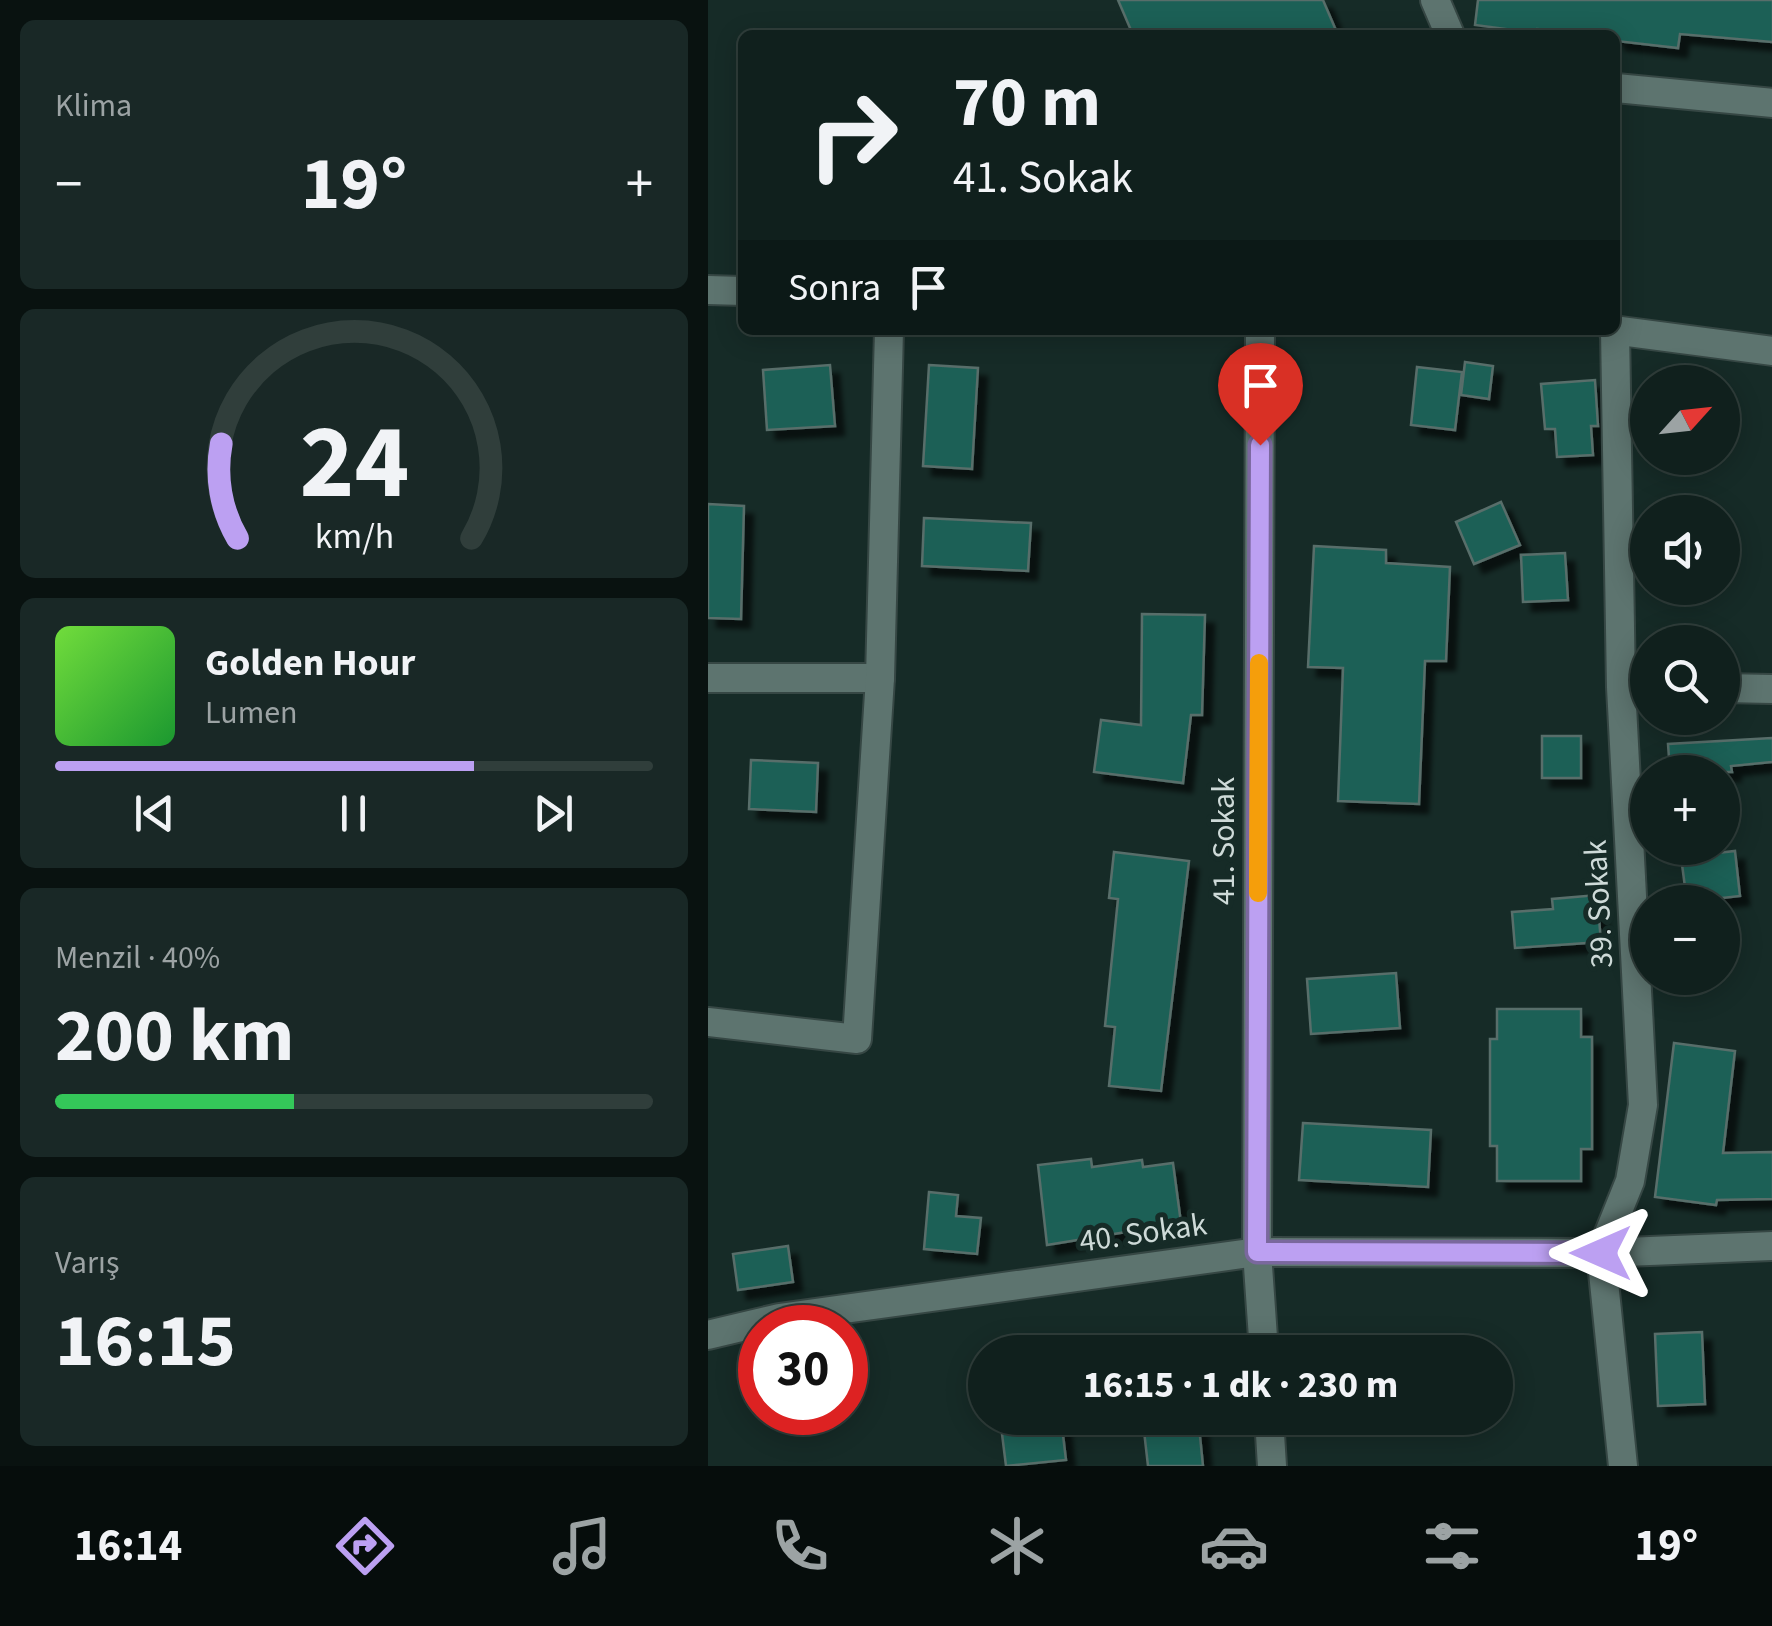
<!DOCTYPE html>
<html lang="tr">
<meta charset="utf-8">
<style>
body{margin:0;font-family:"Source Sans 3",sans-serif;background:#192826;color:#f1f3f6;height:100vh;display:flex;flex-direction:column;font-size:38px;white-space:nowrap}
*{box-sizing:border-box;margin:0}
p{font-size:32px;color:#9ca3a4}
.icon{flex:none;width:55px;height:55px;fill:none;stroke:currentColor;stroke-width:2;stroke-linecap:round;stroke-linejoin:round}
.map{position:relative;flex:1;overflow:hidden}
.sheet{display:flex;flex-direction:column;gap:20px;padding:20px;background:#091210;width:708px}
.sheet>*{flex:none}
.banner{position:absolute;left:30px;top:30px;width:882px;height:305px;border-radius:15px;box-shadow:0 5px 25px #0003,0 0 0 2px #303e3b;background:#10201d;color:#f1f3f6;overflow:hidden}
.needle{width:65px;rotate:63deg}
.buttons{position:absolute;left:922px;top:365px;display:grid;gap:20px}
.buttons a{display:grid;place-items:center;width:110px;height:110px;border-radius:50%;background:#10201d;box-shadow:0 5px 25px #0003,0 0 0 2px #303e3b;font-size:50px}
.speed{position:absolute;left:30px;top:1305px;display:flex;gap:20px;font-size:50px;font-weight:700;text-align:center}
.speed>*{display:grid;place-content:center;width:130px;height:130px;border-radius:50%;background:#10201d;box-shadow:0 5px 25px #0003,0 0 0 2px #303e3b;line-height:1}
.speed .limit{border:15px solid #d22;background:#fff;color:#111}
.pin{position:absolute;display:grid;place-items:center;width:85px;height:85px;color:#fff;margin:-102px -42px;border-radius:50% 50% 50% 0;rotate:-45deg;box-shadow:0 0 10px #0007}
.pin .icon{rotate:45deg}
.me{position:absolute;width:110px;margin:-55px;rotate:270deg;stroke-linejoin:round;filter:drop-shadow(0 0 8px #0008)}
.turn{display:flex;align-items:center;gap:35px;height:210px;padding:0 50px;font-size:45px}
.turn .icon{width:130px;height:130px;stroke-width:2.5}
.turn b{display:block;font-size:70px;line-height:85px}
.then{display:flex;align-items:center;height:95px;padding:0 50px;background:#0003;gap:20px;font-size:38px}
.big{font-size:75px;font-weight:700;line-height:1.1}
.sheet .widget{flex:1;display:flex;flex-direction:column;justify-content:center;gap:15px;min-width:0;padding:0 35px;border-radius:15px;background:#192826}
.sheet .dial{align-items:center;gap:0}
.dial svg{height:260px;overflow:visible;fill:none;stroke:#303e3b;stroke-width:7;stroke-linecap:round;text-anchor:middle}
.dial text{fill:#f1f3f6;stroke:none}
.song{display:flex;align-items:center;gap:30px}
.cover{width:120px;height:120px;border-radius:15px;background:linear-gradient(135deg,hsl(100 70% 55%),hsl(130 70% 35%))}
.played{height:10px;border-radius:5px;background:linear-gradient(90deg,#bca0f2 70%,#303e3b 70%)}
.keys{display:flex;justify-content:space-around;direction:ltr}
.heat{display:flex;justify-content:space-between;align-items:center;font-size:55px;direction:ltr}
.charge{height:15px;border-radius:8px;background:linear-gradient(90deg,#34c759 40%,#303e3b 0)}
.trip{position:absolute;left:260px;top:1335px;width:545px;height:100px;border-radius:50px;background:#10201d;box-shadow:0 5px 25px #0003,0 0 0 2px #303e3b;font-weight:700;line-height:100px;text-align:center}
.tabs{display:flex;height:160px;justify-content:space-around;align-items:center;background:#060d0c;color:#9ca3a4}
.tabs .icon{width:70px;height:70px}
.tabs .selected{color:#bca0f2}
.tabs b{font-size:45px;color:#f1f3f6}
main{display:flex;flex:1;min-height:0}
.map>svg:first-child{display:block}
.building{fill:#1d6157;stroke:#586e6a;stroke-width:2.5;filter:url(#shadow)}
.lines{fill:none;stroke-linecap:round;stroke-linejoin:round}
.minor-casing{stroke:#364744;stroke-width:32}
.minor{stroke:#5d746f;stroke-width:28}
.route-casing{stroke:#7a689d;stroke-width:25}
.route{stroke:#bca0f2;stroke-width:18}
.slow{stroke:#f59e0b;stroke-width:18}
.labels{text-anchor:middle;dominant-baseline:central;stroke-width:10;stroke-linejoin:round;paint-order:stroke}
.street-label{font-size:32px;fill:#cedad8;stroke:#162b27}
</style>
<main>
<section class="sheet">
<div class="widget"><p>Klima</p>
<div class="heat"><a>−</a><b class="big">19°</b><a>+</a></div>
</div>
<div class="widget dial"><svg viewBox="0 0 100 80">
<path d="M14 69A42 42 0 1 1 86 69"/>
<path d="M14 69A42 42 0 0 1 9 40" stroke="#bca0f2"/>
<text x="50" y="56" font-size="32" font-weight="700">24</text>
<text x="50" y="72" font-size="11">km/h</text>
</svg></div>
<div class="widget">
<div class="song"><i class="cover"></i><div><b>Golden Hour</b><p>Lumen</p></div></div>
<div class="played"></div>
<div class="keys"><svg class="icon" aria-label="previous" viewBox="0 0 24 24"><path d="M18 5L8 12l10 7zM5 5v14"/></svg><svg class="icon" aria-label="pause" viewBox="0 0 24 24"><path d="M8 5v14M16 5v14"/></svg><svg class="icon" aria-label="next" viewBox="0 0 24 24"><path d="M6 5l10 7-10 7zM19 5v14"/></svg></div>
</div>
<div class="widget"><p>Menzil · 40%</p><b class="big">200 km</b><div class="charge"></div></div>
<div class="widget"><p>Varış</p><b class="big">16:15</b></div>
</section>
<div class="map">
<svg width="1065" height="1466" viewBox="0 0 1065 1466">
<defs>
<filter id="shadow"><feDropShadow dx="9" dy="9" stdDeviation="2.5" flood-color="#0009"/></filter>
</defs>
<rect width="100%" height="100%" fill="#162b27"/>
<g class="building">
<polygon points="410,0 615,0 630,35 425,35"/>
<polygon points="770,0 1065,0 1065,42 972,34 970,48 908,41 908,35 829,29 828,33 767,25"/>
<polygon points="757,362 785,366 781,399 753,395"/>
<polygon points="122,365 127,426 59,430 55,370"/>
<polygon points="221,365 270,368 264,469 215,466"/>
<polygon points="709,367 754,372 747,430 703,425"/>
<polygon points="887,380 890,426 883,426 885,455 849,457 847,429 837,429 833,384"/>
<polygon points="793,502 812,545 766,564 748,522"/>
<polygon points="0,504 36,506 33,619 0,618"/>
<polygon points="216,518 323,523 320,571 214,566"/>
<polygon points="606,546 678,550 678,563 742,567 738,661 717,661 711,804 630,801 635,668 600,667"/>
<polygon points="857,553 860,600 815,602 813,555"/>
<polygon points="434,614 497,615 494,715 483,715 475,783 386,772 393,720 433,725"/>
<rect x="834" y="736" width="39" height="42"/>
<polygon points="1065,738 1065,762 1023,766 1024,772 962,772 960,744"/>
<polygon points="43,760 110,763 108,812 41,809"/>
<polygon points="1027,851 1032,896 979,902 973,857"/>
<polygon points="406,852 481,861 453,1091 401,1086 407,1027 397,1026 410,899 401,898"/>
<polygon points="889,895 893,942 807,948 804,912 845,909 844,899"/>
<polygon points="688,973 692,1028 603,1034 599,979"/>
<polygon points="789,1009 873,1009 873,1037 884,1037 884,1149 873,1149 873,1181 789,1181 789,1146 782,1146 782,1039 789,1039"/>
<polygon points="966,1043 1027,1051 1015,1153 1065,1152 1065,1199 1009,1200 1008,1205 947,1197"/>
<polygon points="595,1123 723,1130 720,1187 591,1180"/>
<polygon points="383,1159 384,1167 434,1160 435,1167 465,1163 473,1223 339,1245 330,1165"/>
<polygon points="221,1192 250,1195 248,1216 273,1218 269,1254 216,1249"/>
<polygon points="80,1246 85,1282 30,1290 25,1254"/>
<polygon points="994,1332 997,1404 950,1406 947,1334"/>
<polygon points="292,1418 353,1418 358,1460 298,1466"/>
<polygon points="491,1426 495,1466 440,1466 436,1431"/>
</g>
<g class="lines">
<g class="minor-casing">
<g id="minor">
<polyline points="727,0 742,35"/>
<polyline points="908,88 1065,103"/>
<polyline points="0,290 35,291"/>
<polyline points="552,330 549,1252 556,1352"/>
<polyline points="905,330 1065,351"/>
<polyline points="907,330 913,687 935,1105 922,1181 893,1253 915,1466"/>
<polyline points="0,678 172,678"/>
<polyline points="1015,688 1065,689"/>
<polyline points="0,1022 149,1039 172,678 181,330"/>
<polyline points="0,1335 71,1318 549,1252 893,1253 1065,1246"/>
<polyline points="561,1418 564,1466"/>
</g>
</g>
<use href="#minor" class="minor"/>
</g>
<g class="lines">
<g class="route-casing">
<polyline id="route" points="552,445 549,1252 893,1253"/>
</g>
<use href="#route" class="route"/>
<polyline class="slow" points="550,893 551,663"/>
</g>
<g class="labels">
<g class="street-label">
<text transform="translate(516 841) rotate(-90)">41. Sokak</text>
<text transform="translate(891 904) rotate(-93)">39. Sokak</text>
<text transform="translate(435 1233) rotate(-8)">40. Sokak</text>
</g>
</g>
</svg>
<div class="buttons">
<a><svg class="needle" viewBox="-14 -14 28 28"><path d="M0-13l5 13h-10z" fill="#e53935"/><path d="M0 13l5-13h-10z" fill="#9ca3a4"/></svg></a>
<a><svg class="icon" aria-label="sound" viewBox="0 0 24 24"><path d="M4 9h4l5-4v14l-5-4H4zM17 9q2 3 0 6"/></svg></a>
<a><svg class="icon" aria-label="search" viewBox="0 0 24 24"><circle cx="10" cy="10" r="6"/><path d="M15 15l6 6"/></svg></a>
<a>+</a>
<a>−</a>
</div>
<div class="speed"><div class="limit">30</div></div>
<div class="pin" style="left:552px;top:445px;background:#d93025"><svg class="icon" aria-label="arrive" viewBox="0 0 24 24"><path d="M6 21V4h12l-3 4 3 4H6"/></svg></div>
<svg class="me" style="left:893px;top:1253px" viewBox="-20 -20 40 40"><path d="M0-17L14 15 0 8-14 15z" fill="#bca0f2" stroke="#fff" stroke-width="4"/></svg>
<div class="trip">16:15 · 1 dk · 230 m</div>
<div class="banner">
<div class="turn"><svg class="icon" aria-label="right" viewBox="0 0 24 24"><path d="M7 20v-9h11M14 6l5 5-5 5"/></svg><div><b>70 m</b>41. Sokak</div></div>
<div class="then">Sonra<svg class="icon" aria-label="arrive" viewBox="0 0 24 24"><path d="M6 21V4h12l-3 4 3 4H6"/></svg></div>
</div>
</div>
</main>
<nav class="tabs">
<b>16:14</b>
<svg class="icon selected" aria-label="directions" viewBox="0 0 24 24"><path d="M12 3l9 9-9 9-9-9zM9 14v-3h6M13 9l2 2-2 2"/></svg>
<svg class="icon" aria-label="music" viewBox="0 0 24 24"><path d="M9 18V5l10-2v13"/><circle cx="6" cy="18" r="3"/><circle cx="16" cy="16" r="3"/></svg>
<svg class="icon" aria-label="phone" viewBox="0 0 24 24"><path d="M5 4h4l2 5-3 2q2 4 5 5l2-3 5 2v4C11 20 4 13 5 4z"/></svg>
<svg class="icon" aria-label="climate" viewBox="0 0 24 24"><path d="M12 3v18M4 7l16 10M4 17L20 7"/></svg>
<svg class="icon" aria-label="car" viewBox="0 0 24 24"><path d="M5 17H2v-5l4-1 3-4h7l3 4 3 1v5h-3M9 17h6M6 11h13"/><circle cx="7" cy="17" r="2"/><circle cx="17" cy="17" r="2"/></svg>
<svg class="icon" aria-label="filters" viewBox="0 0 24 24"><path d="M4 7h16M4 17h16"/><circle cx="9" cy="7" r="2"/><circle cx="15" cy="17" r="2"/></svg>
<b>19°</b>
</nav>
